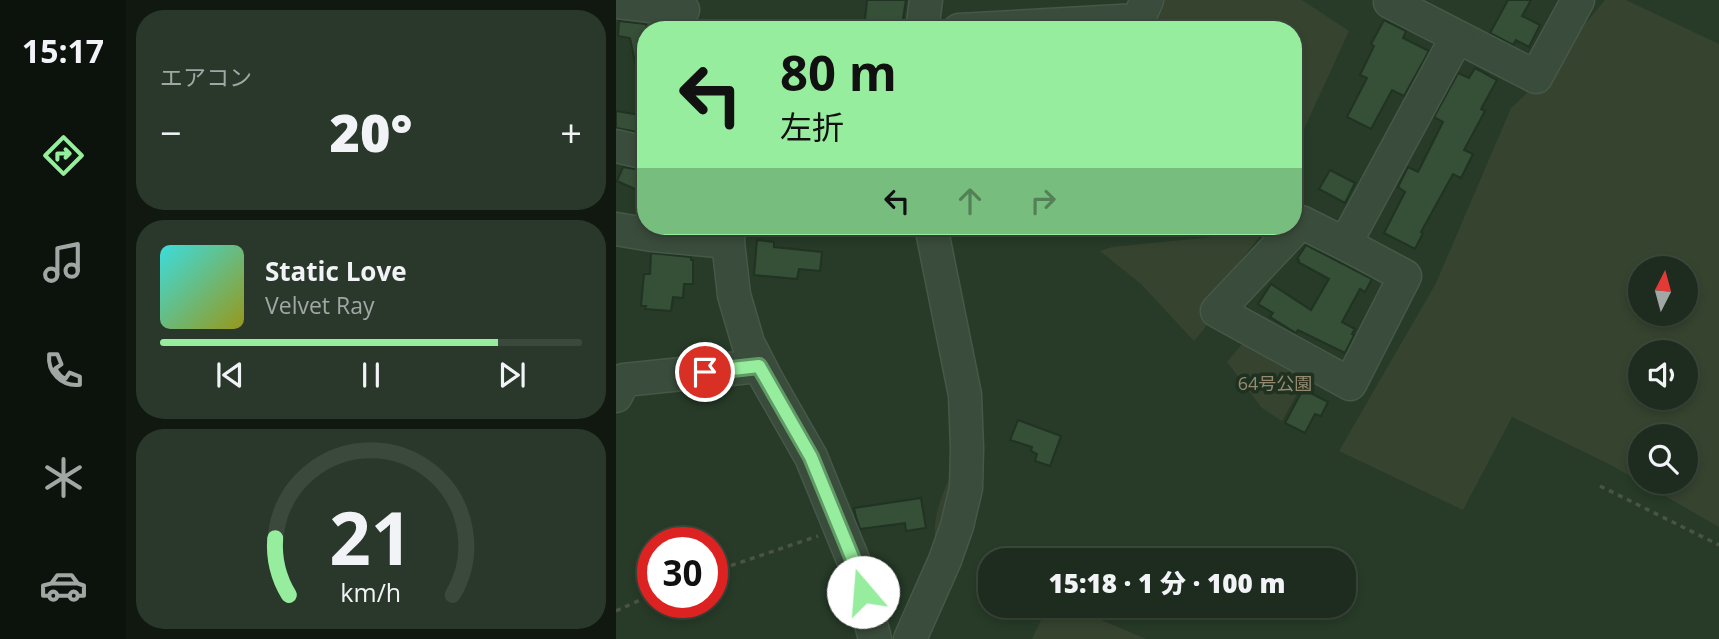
<!DOCTYPE html>
<html lang="ja">
<meta charset="utf-8">
<style>
body{margin:0;font-family:"Open Sans","Noto Sans JP",sans-serif;background:#2a382b;color:#f1f3f6;height:100vh;display:flex;flex-direction:column;font-size:26px;white-space:nowrap}
*{box-sizing:border-box;margin:0}
p{font-size:23px;color:#a0a7a4}
.icon{flex:none;width:38px;height:38px;fill:none;stroke:currentColor;stroke-width:2;stroke-linecap:round;stroke-linejoin:round}
.map{position:relative;flex:1;overflow:hidden}
.sheet{display:flex;flex-direction:column;gap:10px;padding:10px;background:#101810;width:490px}
.sheet>*{flex:none}
.guide{position:absolute;left:21px;top:21px;width:665px;height:214px;border-radius:28px;box-shadow:0 4px 10px #0003,0 0 0 2px #3b483c;background:#95ed9d;color:#111;overflow:hidden}
.needle{width:46px;rotate:6deg}
.fabs{position:absolute;left:1012px;top:256px;display:grid;gap:14px}
.fabs a{display:grid;place-items:center;width:70px;height:70px;border-radius:50%;background:#1d2c1e;box-shadow:0 4px 10px #0003,0 0 0 2px #3b483c;font-size:35px}
.speed{position:absolute;left:21px;top:527px;display:flex;gap:14px;font-size:35px;font-weight:700;text-align:center}
.speed>*{display:grid;place-content:center;width:91px;height:91px;border-radius:50%;background:#1d2c1e;box-shadow:0 4px 10px #0003,0 0 0 2px #3b483c;line-height:1}
.speed .limit{border:10px solid #d22;background:#fff;color:#111}
.pin{position:absolute;display:grid;place-items:center;width:60px;height:60px;color:#fff;margin:-30px;border:4px solid #fff;border-radius:50%;box-shadow:0 2px 7px #0007}
.me{position:absolute;width:77px;margin:-38px;rotate:342deg;stroke-linejoin:round;filter:drop-shadow(0 0 5px #0008)}
.turn{display:flex;align-items:center;gap:24px;height:147px;padding:0 28px;font-size:32px}
.turn .icon{width:91px;height:91px;stroke-width:2.5}
.turn b{display:block;font-size:49px;line-height:60px}
.lanes{display:flex;align-items:center;height:66px;padding:0 28px;background:#0003;justify-content:center;gap:35px;direction:ltr}
.lanes .off{opacity:.35}
.big{font-size:52px;font-weight:800;line-height:1.1}
.sheet .tile{flex:1;display:flex;flex-direction:column;justify-content:center;gap:10px;min-width:0;padding:0 24px;border-radius:28px;background:#2a382b}
.sheet .dial{align-items:center;gap:0}
.dial svg{height:182px;overflow:visible;fill:none;stroke:#3b483c;stroke-width:7;stroke-linecap:round;text-anchor:middle}
.dial text{fill:#f1f3f6;stroke:none}
.song{display:flex;align-items:center;gap:21px}
.cover{width:84px;height:84px;border-radius:10px;background:linear-gradient(135deg,hsl(180 70% 55%),hsl(60 70% 35%))}
.played{height:7px;border-radius:4px;background:linear-gradient(90deg,#95ed9d 80%,#3b483c 80%)}
.keys{display:flex;justify-content:space-around;direction:ltr}
.heat{display:flex;justify-content:space-between;align-items:center;font-size:38px;direction:ltr}
.trip{position:absolute;left:362px;top:548px;width:378px;height:70px;border-radius:28px;background:#1d2c1e;box-shadow:0 4px 10px #0003,0 0 0 2px #3b483c;font-weight:800;line-height:70px;text-align:center}
main{display:flex;flex:1;min-height:0}
.tab-bar{display:flex;flex-direction:column;width:126px;justify-content:space-around;align-items:center;background:#0c120c;color:#a0a7a4}
.tab-bar .icon{width:49px;height:49px}
.tab-bar .active{color:#95ed9d}
.tab-bar b{font-size:32px;color:#f1f3f6}
.map>svg:first-child{display:block}
.green{fill:#36432f;fill-rule:evenodd}
.building{fill:#364f37;stroke:#213322;stroke-width:2}
.lines{fill:none;stroke-linecap:round;stroke-linejoin:round}
.minor-casing{stroke:#465848;stroke-width:35}
.path{stroke:#4a5541;stroke-width:3.5;stroke-dasharray:5 5;stroke-linecap:butt}
.minor{stroke:#3a4c3b;stroke-width:32}
.route-casing{stroke:#619a66;stroke-width:18}
.route{stroke:#95ed9d;stroke-width:12}
.labels{text-anchor:middle;dominant-baseline:central;stroke-width:7;stroke-linejoin:round;paint-order:stroke}
.park-label{font-size:18px;fill:#958a70;stroke:#1f3120}
</style>
<main>
<nav class="tab-bar">
<b>15:17</b>
<svg class="icon active" aria-label="directions" viewBox="0 0 24 24"><path d="M12 3l9 9-9 9-9-9zM9 14v-3h6M13 9l2 2-2 2"/></svg>
<svg class="icon" aria-label="music" viewBox="0 0 24 24"><path d="M9 18V5l10-2v13"/><circle cx="6" cy="18" r="3"/><circle cx="16" cy="16" r="3"/></svg>
<svg class="icon" aria-label="phone" viewBox="0 0 24 24"><path d="M5 4h4l2 5-3 2q2 4 5 5l2-3 5 2v4C11 20 4 13 5 4z"/></svg>
<svg class="icon" aria-label="climate" viewBox="0 0 24 24"><path d="M12 3v18M4 7l16 10M4 17L20 7"/></svg>
<svg class="icon" aria-label="car" viewBox="0 0 24 24"><path d="M5 17H2v-5l4-1 3-4h7l3 4 3 1v5h-3M9 17h6M6 11h13"/><circle cx="7" cy="17" r="2"/><circle cx="17" cy="17" r="2"/></svg>
</nav>
<section class="sheet">
<div class="tile"><p>エアコン</p>
<div class="heat"><a>−</a><b class="big">20°</b><a>+</a></div>
</div>
<div class="tile">
<div class="song"><i class="cover"></i><div><b>Static Love</b><p>Velvet Ray</p></div></div>
<div class="played"></div>
<div class="keys"><svg class="icon" aria-label="previous" viewBox="0 0 24 24"><path d="M18 5L8 12l10 7zM5 5v14"/></svg><svg class="icon" aria-label="pause" viewBox="0 0 24 24"><path d="M8 5v14M16 5v14"/></svg><svg class="icon" aria-label="next" viewBox="0 0 24 24"><path d="M6 5l10 7-10 7zM19 5v14"/></svg></div>
</div>
<div class="tile dial"><svg viewBox="0 0 100 80">
<path d="M14 69A42 42 0 1 1 86 69"/>
<path d="M14 69A42 42 0 0 1 8 44" stroke="#95ed9d"/>
<text x="50" y="56" font-size="32" font-weight="700">21</text>
<text x="50" y="72" font-size="11">km/h</text>
</svg></div>
</section>
<div class="map">
<svg width="1103" height="639" viewBox="0 0 1103 639">
<rect width="100%" height="100%" fill="#273b28"/>
<g class="green">
<polygon points="543,0 686,0 733,31 677,153 677,30 529,30"/>
<path d="M989 0H1010L1103 44V527L993 464 896 417 847 510 723 451 820 283 895 108 911 93ZM1024 268H1069V313H1024ZM1024 352H1069V397H1024ZM1024 436H1069V481H1024Z"/>
<polygon points="647,232 585,311 596,319 578,341 525,284 484,251 496,247"/>
<polygon points="631,338 692,374 666,421 646,408 611,362"/>
<path d="M336 473 332 527 319 538C317 516 326 493 336 473Z"/>
<polygon points="471,613 471,614 530,639 416,639 425,620 436,614 450,617"/>
</g>
<g class="building">
<polygon points="251,0 290,0 286,25 249,20"/>
<polygon points="892,0 915,0 906,16 924,25 913,47 900,40 897,45 874,33"/>
<polygon points="768,20 790,31 787,38 813,51 788,96 776,90 755,129 731,117 751,78 744,75 758,46 755,44"/>
<polygon points="3,21 30,24 30,76 22,76 14,38 2,36"/>
<polygon points="859,68 881,80 865,109 869,111 848,150 857,154 845,178 837,174 805,232 807,233 799,249 768,233 789,192 782,187 792,167 802,172 827,122 818,117 842,73 853,78"/>
<polygon points="0,111 30,116 30,130 21,132 0,128"/>
<polygon points="7,167 30,171 30,194 1,181"/>
<polygon points="714,170 739,183 729,203 703,189"/>
<polygon points="141,240 158,242 158,247 206,252 204,271 183,269 181,279 138,275"/>
<polygon points="690,245 756,279 749,292 744,289 726,322 739,329 736,334 738,335 729,353 682,330 680,333 654,317 657,313 642,304 655,284 695,310 713,279 682,262 683,260 681,259"/>
<polygon points="35,253 75,257 75,260 77,260 77,284 68,284 67,298 57,297 55,311 29,309 30,306 25,306 28,274 34,274"/>
<polygon points="687,389 712,402 705,416 699,414 689,433 669,423"/>
<polygon points="402,420 445,436 434,466 419,461 421,454 415,451 416,447 394,440"/>
<polygon points="305,498 310,528 290,531 289,523 244,529 240,517 238,508"/>
</g>
<g class="lines">
<g class="minor-casing">
<g id="minor">
<polyline points="775,0 774,2 920,77 962,0"/>
<polyline points="0,2 67,10"/>
<polyline points="306,30 310,0"/>
<polyline points="343,30 522,20 531,0"/>
<polyline points="0,146 30,153"/>
<polyline points="113,226 112,242 118,295 132,343 151,380 195,457 240,567 259,639"/>
<polyline points="0,229 36,235 112,242"/>
<polyline points="729,244 789,276 734,384 601,311 685,222 729,244 841,37"/>
<polyline points="0,396 8,380 143,366"/>
<polyline points="294,639 329,560 341,526 350,488 351,448 349,395 315,226"/>
</g>
</g>
<g class="path">
<polyline points="984,486 1103,545"/>
<polyline points="96,572 202,536"/>
<polyline points="0,611 37,594"/>
</g>
<use href="#minor" class="minor"/>
</g>
<g class="lines">
<g class="route-casing">
<polyline id="route" points="89,372 143,366 195,457 240,567 247,592"/>
</g>
<use href="#route" class="route"/>
</g>
<g class="labels">
<g class="park-label">
<text x="659" y="383">64号公園</text>
</g>
</g>
</svg>
<div class="fabs">
<a><svg class="needle" viewBox="-14 -14 28 28"><path d="M0-13l5 13h-10z" fill="#e53935"/><path d="M0 13l5-13h-10z" fill="#a0a7a4"/></svg></a>
<a><svg class="icon" aria-label="sound" viewBox="0 0 24 24"><path d="M4 9h4l5-4v14l-5-4H4zM17 9q2 3 0 6"/></svg></a>
<a><svg class="icon" aria-label="search" viewBox="0 0 24 24"><circle cx="10" cy="10" r="6"/><path d="M15 15l6 6"/></svg></a>
</div>
<div class="speed"><div class="limit">30</div></div>
<div class="pin" style="left:89px;top:372px;background:#d93025"><svg class="icon" aria-label="arrive" viewBox="0 0 24 24"><path d="M6 21V4h12l-3 4 3 4H6"/></svg></div>
<svg class="me" style="left:247px;top:592px" viewBox="-20 -20 40 40"><circle r="19" fill="#fff"/><path d="M0-13L10 11 0 6-10 11z" fill="#95ed9d"/></svg>
<div class="trip">15:18 · 1 分 · 100 m</div>
<div class="guide">
<div class="turn"><svg class="icon" aria-label="left" viewBox="0 0 24 24"><path d="M17 20v-9H6M10 6l-5 5 5 5"/></svg><div><b>80 m</b>左折</div></div>
<div class="lanes"><svg class="icon" aria-label="left" viewBox="0 0 24 24"><path d="M17 20v-9H6M10 6l-5 5 5 5"/></svg><svg class="icon off" aria-label="ahead" viewBox="0 0 24 24"><path d="M12 20V5M6 11l6-6 6 6"/></svg><svg class="icon off" aria-label="right" viewBox="0 0 24 24"><path d="M7 20v-9h11M14 6l5 5-5 5"/></svg></div>
</div>
</div>
</main>
